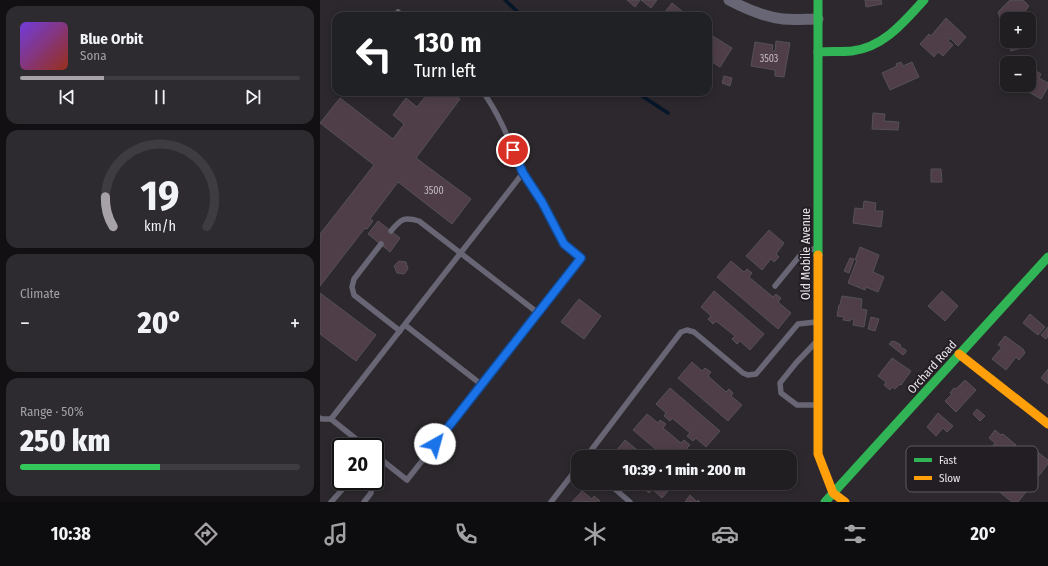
<!DOCTYPE html>
<meta charset="utf-8">
<style>
body{margin:0;font-family:"Fira Sans Condensed",sans-serif;background:#2d2b2f;color:#f1f3f6;height:100vh;display:flex;flex-direction:column;font-size:15px;white-space:nowrap}
*{box-sizing:border-box;margin:0}
p{font-size:13px;color:#a2a2a5}
.icon{flex:none;width:22px;height:22px;fill:none;stroke:currentColor;stroke-width:2;stroke-linecap:round;stroke-linejoin:round}
.map{position:relative;flex:1;overflow:hidden}
.details{display:flex;flex-direction:column;gap:6px;padding:6px;background:#121013;width:320px}
.details>*{flex:none}
.top-card{position:absolute;left:12px;top:12px;width:380px;height:84px;border-radius:12px;box-shadow:0 2px 10px #0003,0 0 0 1px #3e3c40;background:#202124;color:#fff;overflow:hidden}
.tools{position:absolute;left:680px;top:12px;display:grid;gap:8px}
.tools a{display:grid;place-items:center;width:36px;height:36px;border-radius:8px;background:#211e22;box-shadow:0 2px 10px #0003,0 0 0 1px #3e3c40;font-size:20px}
.speed{position:absolute;left:12px;top:438px;display:flex;gap:8px;font-size:20px;font-weight:700;text-align:center}
.speed>*{display:grid;place-content:center;width:52px;height:52px;border-radius:50%;background:#211e22;box-shadow:0 2px 10px #0003,0 0 0 1px #3e3c40;line-height:1}
.speed .limit{border:2px solid #111;border-radius:6px;background:#fff;color:#111}
.pin{position:absolute;display:grid;place-items:center;width:34px;height:34px;color:#fff;margin:-17px;border:2px solid #fff;border-radius:50%;box-shadow:0 1px 4px #0007}
.me{position:absolute;width:44px;margin:-22px;rotate:38deg;stroke-linejoin:round;filter:drop-shadow(0 0 3px #0008)}
.turn{display:flex;align-items:center;gap:14px;height:84px;padding:0 16px;font-size:18px}
.turn .icon{width:52px;height:52px;stroke-width:2.5}
.turn b{display:block;font-size:28px;line-height:34px}
.big{font-size:30px;font-weight:800;line-height:1.1}
.details .tile{flex:1;display:flex;flex-direction:column;justify-content:center;gap:6px;min-width:0;padding:0 14px;border-radius:12px;background:#2d2b2f}
.details .dial{align-items:center;gap:0}
.dial svg{height:104px;overflow:visible;fill:none;stroke:#3e3c40;stroke-width:7;stroke-linecap:round;text-anchor:middle}
.dial text{fill:#f1f3f6;stroke:none}
.song{display:flex;align-items:center;gap:12px}
.cover{width:48px;height:48px;border-radius:6px;background:linear-gradient(135deg,hsl(260 70% 55%),hsl(10 70% 35%))}
.played{height:4px;border-radius:2px;background:linear-gradient(90deg,#a6a2a7 30%,#3e3c40 30%)}
.keys{display:flex;justify-content:space-around;direction:ltr}
.heat{display:flex;justify-content:space-between;align-items:center;font-size:22px;direction:ltr}
.charge{height:6px;border-radius:3px;background:linear-gradient(90deg,#34c759 50%,#3e3c40 0)}
.trip{position:absolute;left:251px;top:450px;width:226px;height:40px;border-radius:12px;background:#211e22;box-shadow:0 2px 10px #0003,0 0 0 1px #3e3c40;font-weight:800;line-height:40px;text-align:center}
.tabs{display:flex;height:64px;justify-content:space-around;align-items:center;background:#0d0c0e;color:#a2a2a5}
.tabs .icon{width:28px;height:28px}
.tabs .current{color:#a6a2a7}
.tabs b{font-size:18px;color:#f1f3f6}
main{display:flex;flex:1;min-height:0}
.map>svg:first-child{display:block}
.lines{fill:none;stroke-linecap:round;stroke-linejoin:round}
.stream{stroke:#061629;stroke-width:3.5}
.building{fill:#4f3e48;stroke:#555154}
.lane{stroke:#686574;stroke-width:5.5}
.street{stroke:#686574;stroke-width:11}
.fast{stroke:#30b455;stroke-width:9}
.slow{stroke:#ff9f0a;stroke-width:9}
.route-casing{stroke:#114b97;stroke-width:10}
.route{stroke:#1a73e8;stroke-width:7}
.labels{text-anchor:middle;dominant-baseline:central;stroke-width:4;stroke-linejoin:round;paint-order:stroke}
.number-label{font-size:10px;fill:#c2bac0}
.street-label{font-size:12px;fill:#e8e4e8;stroke:#231d24}
.key{fill:#231d24;stroke:#5e595f;stroke-width:1}
.key-label{font-size:11px;fill:#e8e4e8}
</style>
<main>
<section class="details">
<div class="tile">
<div class="song"><i class="cover"></i><div><b>Blue Orbit</b><p>Sona</p></div></div>
<div class="played"></div>
<div class="keys"><svg class="icon" aria-label="previous" viewBox="0 0 24 24"><path d="M18 5L8 12l10 7zM5 5v14"/></svg><svg class="icon" aria-label="pause" viewBox="0 0 24 24"><path d="M8 5v14M16 5v14"/></svg><svg class="icon" aria-label="next" viewBox="0 0 24 24"><path d="M6 5l10 7-10 7zM19 5v14"/></svg></div>
</div>
<div class="tile dial"><svg viewBox="0 0 100 80">
<path d="M14 69A42 42 0 1 1 86 69"/>
<path d="M14 69A42 42 0 0 1 8 46" stroke="#a6a2a7"/>
<text x="50" y="56" font-size="32" font-weight="700">19</text>
<text x="50" y="72" font-size="11">km/h</text>
</svg></div>
<div class="tile"><p>Climate</p>
<div class="heat"><a>−</a><b class="big">20°</b><a>+</a></div>
</div>
<div class="tile"><p>Range · 50%</p><b class="big">250 km</b><div class="charge"></div></div>
</section>
<div class="map">
<svg width="728" height="502" viewBox="0 0 728 502">
<rect width="100%" height="100%" fill="#2c282d"/>
<g class="lines">
<g class="stream">
<polyline points="185,0 202,16"/>
<polyline points="316,92 348,113"/>
</g>
</g>
<g class="building">
<polygon points="307,0 320,0 315,7"/>
<polygon points="321,0 337,0 331,8"/>
<polygon points="545,0 561,0 562,4 546,7"/>
<polygon points="690,0 703,0 709,6 699,19 687,19 687,39 678,12"/>
<polygon points="352,3 363,12 359,16 342,16"/>
<polygon points="626,18 646,37 638,46 630,38 628,41 633,45 623,56 618,52 614,57 600,44 609,34 611,36"/>
<polygon points="391,35 412,48 400,67 389,60 391,57 388,55 388,37"/>
<polygon points="456,41 470,43 464,77 455,76 455,70 431,66 435,42 453,45 452,51 455,51"/>
<polygon points="688,41 706,41 708,46 691,51"/>
<polygon points="581,62 583,66 592,62 599,77 570,90 562,73 577,66 576,64"/>
<polygon points="711,68 721,74 719,78 728,83 728,87 721,99 707,91 706,92 697,85 709,85 709,70 710,70"/>
<polygon points="404,76 412,78 410,86 402,83"/>
<polygon points="109,92 131,92 140,99 96,158 151,199 132,224 78,182 50,219 53,221 47,229 45,228 0,286 0,234 54,165 0,123 20,98 73,139 84,124 73,115 86,98 97,107"/>
<polygon points="553,113 565,114 564,121 579,122 578,130 552,129"/>
<polygon points="611,169 621,169 622,182 611,182"/>
<polygon points="544,201 556,203 555,211 563,211 561,227 533,223 535,208 543,209"/>
<polygon points="58,221 80,238 70,252 48,234"/>
<polygon points="449,230 464,243 456,254 459,257 454,262 451,259 442,270 426,256"/>
<polygon points="540,247 559,255 553,272 564,277 558,292 546,287 545,290 528,283 537,260 535,260"/>
<polygon points="530,258 534,259 529,273 524,271"/>
<polygon points="79,261 86,262 88,269 84,274 77,273 74,266"/>
<polygon points="411,261 424,272 427,269 432,273 429,277 453,297 456,294 461,298 458,302 471,313 458,329 397,277"/>
<polygon points="394,291 444,334 430,350 420,341 417,344 412,339 415,336 396,321 393,324 388,319 391,316 381,307"/>
<polygon points="622,291 638,306 625,321 608,306"/>
<polygon points="0,293 56,335 36,361 0,334"/>
<polygon points="522,296 542,299 541,309 547,310 544,327 533,325 534,319 531,319 530,321 523,320 524,317 517,316 519,305 520,305"/>
<polygon points="259,299 281,316 264,339 241,322"/>
<polygon points="710,314 725,327 718,335 703,323"/>
<polygon points="551,317 559,319 555,331 548,329"/>
<polygon points="728,327 728,336 726,339 721,335"/>
<polygon points="685,336 703,349 705,353 699,360 696,357 686,370 672,359 682,347 678,345"/>
<polygon points="572,341 573,342 574,341 581,345 580,347 586,350 586,352 583,355 569,344"/>
<polygon points="572,358 591,371 581,385 580,384 575,389 572,387 570,390 564,385 566,382 558,376"/>
<polygon points="372,362 382,371 385,368 391,372 388,376 406,392 409,389 413,393 411,396 422,405 408,421 358,378"/>
<polygon points="728,369 728,384 721,378"/>
<polygon points="645,380 656,390 636,412 625,401 632,394 630,393 634,388 636,389"/>
<polygon points="350,388 400,431 386,447 376,438 373,441 367,436 370,433 352,418 350,421 344,416 346,413 336,404"/>
<polygon points="657,409 665,416 660,421 653,414"/>
<polygon points="618,413 633,426 627,432 623,428 616,436 607,427"/>
<polygon points="327,414 338,423 340,420 346,424 343,428 361,443 364,440 370,445 367,448 377,457 345,457 313,430"/>
<polygon points="675,430 681,435 683,434 696,445 683,462 669,451 675,443 669,438"/>
<polygon points="305,440 326,457 293,457 292,456"/>
<polygon points="711,447 728,460 728,464 698,502 692,502 677,490"/>
<polygon points="324,483 355,483 342,498 332,489 329,493 323,488 326,485"/>
<polygon points="262,491 272,499 274,496 280,501 252,502"/>
<polygon points="370,495 377,502 378,500 380,502 365,502"/>
</g>
<g class="lines">
<g class="lane">
<polyline points="78,12 82,16"/>
<path d="M71 231C80 220 83 216 99 221L218 313"/>
<polyline points="61,244 34,279 32,287 34,295 80,331"/>
<polyline points="455,286 482,253 496,248"/>
<polyline points="85,325 162,385"/>
<polyline points="495,343 476,363 460,383 461,393 477,405 496,405"/>
<polyline points="0,418 2,419 11,419 46,447"/>
<path d="M11 419 203 173C191 145 181 117 163 92"/>
<polyline points="55,455 63,461"/>
<polyline points="266,457 361,332 367,330 374,332 423,373 428,375 436,374 478,324 496,322"/>
<polyline points="55,470 63,461 87,480 261,258 244,244 222,202 203,173"/>
<polyline points="288,483 310,502"/>
<polyline points="11,502 30,481"/>
<polyline points="44,502 51,493 52,481"/>
<polyline points="231,502 258,467"/>
</g>
<path class="street" d="M409 0C426 9 444 17 463 19 474 20 486 19 498 19"/>
<g class="fast">
<polyline points="498,0 498,255"/>
<path d="M498 52C509 51 521 52 532 51 564 47 584 22 604 0"/>
<polyline points="505,502 728,257"/>
</g>
<g class="slow">
<polyline points="498,255 498,454 513,493 525,502"/>
<polyline points="639,354 728,424"/>
</g>
</g>
<g class="lines">
<g class="route-casing">
<polyline id="route" points="115,444 261,258 244,244 222,202 203,173 193,150"/>
</g>
<use href="#route" class="route"/>
</g>
<g class="labels">
<g class="number-label">
<text x="449" y="59">3503</text>
<text x="114" y="191">3500</text>
</g>
<g class="street-label">
<text transform="translate(486 254) rotate(-90)">Old Mobile Avenue</text>
<text transform="translate(612 367) rotate(-48)">Orchard Road</text>
</g>
</g>
<rect x="586" y="446" width="132" height="46" rx="6" class="key"/>
<rect x="594" y="458" width="18" height="4" fill="#30b455"/>
<rect x="594" y="476" width="18" height="4" fill="#ff9f0a"/>
<g class="key-label">
<text x="619" y="464">Fast</text>
<text x="619" y="482">Slow</text>
</g>
</svg>
<div class="tools">
<a>+</a>
<a>−</a>
</div>
<div class="speed"><div class="limit">20</div></div>
<div class="pin" style="left:193px;top:150px;background:#d93025"><svg class="icon" aria-label="arrive" viewBox="0 0 24 24"><path d="M6 21V4h12l-3 4 3 4H6"/></svg></div>
<svg class="me" style="left:115px;top:444px" viewBox="-20 -20 40 40"><circle r="19" fill="#fff"/><path d="M0-13L10 11 0 6-10 11z" fill="#1a73e8"/></svg>
<div class="trip">10:39 · 1 min · 200 m</div>
<div class="top-card">
<div class="turn"><svg class="icon" aria-label="left" viewBox="0 0 24 24"><path d="M17 20v-9H6M10 6l-5 5 5 5"/></svg><div><b>130 m</b>Turn left</div></div>
</div>
</div>
</main>
<nav class="tabs">
<b>10:38</b>
<svg class="icon current" aria-label="directions" viewBox="0 0 24 24"><path d="M12 3l9 9-9 9-9-9zM9 14v-3h6M13 9l2 2-2 2"/></svg>
<svg class="icon" aria-label="music" viewBox="0 0 24 24"><path d="M9 18V5l10-2v13"/><circle cx="6" cy="18" r="3"/><circle cx="16" cy="16" r="3"/></svg>
<svg class="icon" aria-label="phone" viewBox="0 0 24 24"><path d="M5 4h4l2 5-3 2q2 4 5 5l2-3 5 2v4C11 20 4 13 5 4z"/></svg>
<svg class="icon" aria-label="climate" viewBox="0 0 24 24"><path d="M12 3v18M4 7l16 10M4 17L20 7"/></svg>
<svg class="icon" aria-label="car" viewBox="0 0 24 24"><path d="M5 17H2v-5l4-1 3-4h7l3 4 3 1v5h-3M9 17h6M6 11h13"/><circle cx="7" cy="17" r="2"/><circle cx="17" cy="17" r="2"/></svg>
<svg class="icon" aria-label="filters" viewBox="0 0 24 24"><path d="M4 7h16M4 17h16"/><circle cx="9" cy="7" r="2"/><circle cx="15" cy="17" r="2"/></svg>
<b>20°</b>
</nav>
